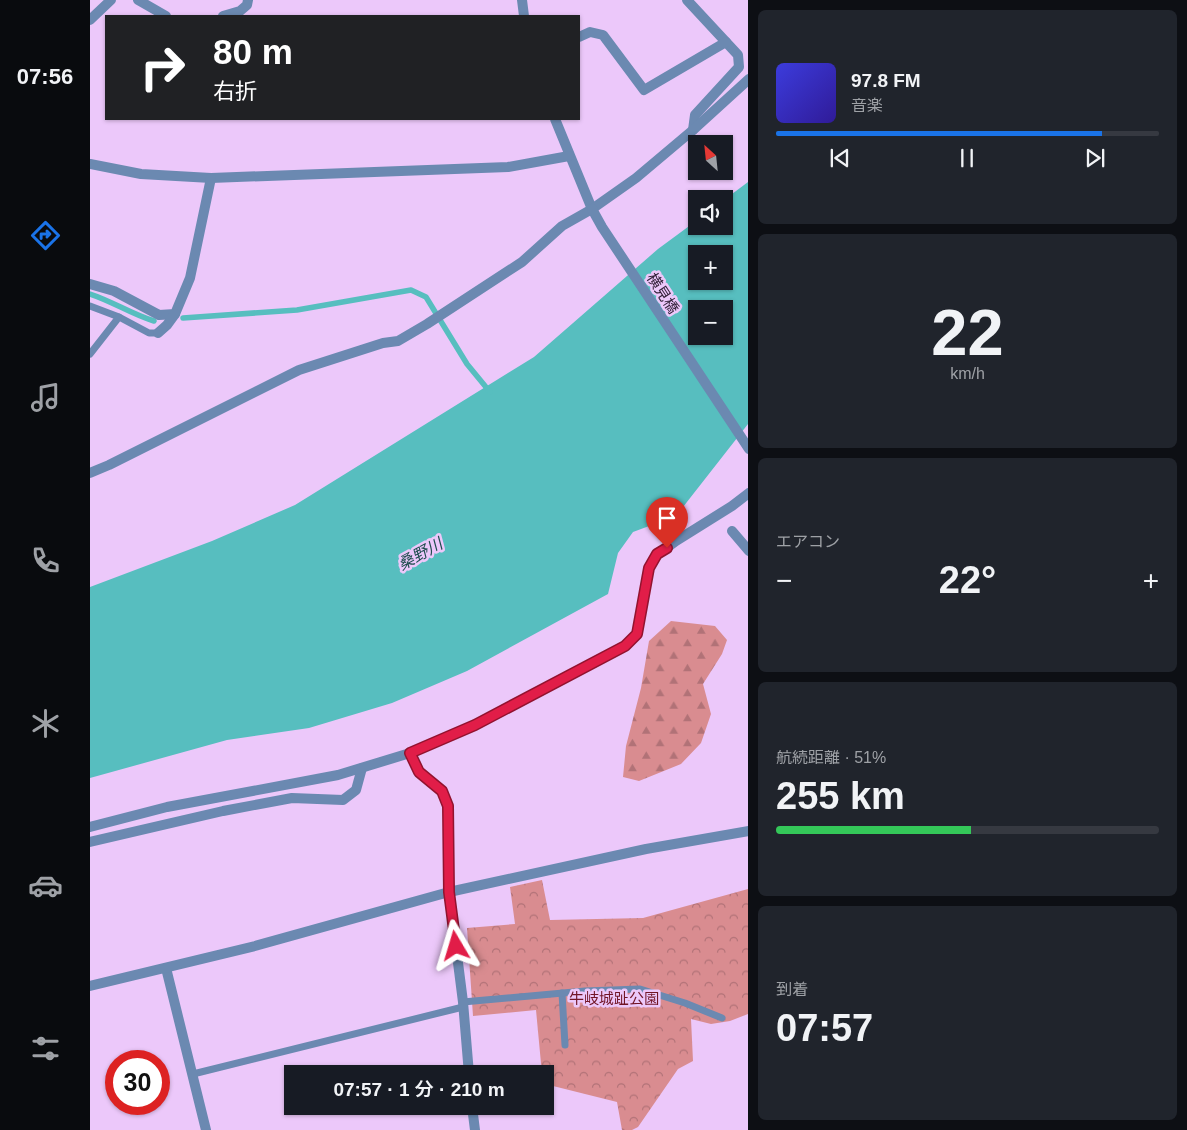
<!DOCTYPE html>
<html lang="ja">
<meta charset="utf-8">
<style>
body{margin:0;font-family:Helvetica,"Noto Sans JP",sans-serif;background:#20242c;color:#f1f3f6;height:100vh;display:flex;flex-direction:column;font-size:19px;white-space:nowrap}
*{box-sizing:border-box;margin:0}
p{font-size:16px;color:#9ea1a6}
.icon{flex:none;width:28px;height:28px;fill:none;stroke:currentColor;stroke-width:2;stroke-linecap:round;stroke-linejoin:round}
.map{position:relative;flex:1;overflow:hidden}
.drawer{display:flex;flex-direction:column;gap:10px;padding:10px;background:#0d0f14;width:439px}
.drawer>*{flex:none}
.top-card{position:absolute;left:15px;top:15px;width:475px;height:105px;border-radius:0px;box-shadow:0 1px 4px #0004;background:#202124;color:#fff;overflow:hidden}
.needle{width:32px;rotate:333deg}
.buttons{position:absolute;left:598px;top:135px;display:grid;gap:10px}
.buttons a{display:grid;place-items:center;width:45px;height:45px;border-radius:0px;background:#171b24;box-shadow:0 1px 4px #0004;font-size:25px}
.speed{position:absolute;left:15px;top:1050px;display:flex;gap:10px;font-size:25px;font-weight:700;text-align:center}
.speed>*{display:grid;place-content:center;width:65px;height:65px;border-radius:50%;background:#171b24;box-shadow:0 1px 4px #0004;line-height:1}
.speed .limit{border:8px solid #d22;background:#fff;color:#111}
.pin{position:absolute;display:grid;place-items:center;width:42px;height:42px;color:#fff;margin:-51px -21px;border-radius:50% 50% 50% 0;rotate:-45deg;box-shadow:0 0 5px #0007}
.pin .icon{rotate:45deg}
.me{position:absolute;width:55px;margin:-28px;rotate:353deg;stroke-linejoin:round;filter:drop-shadow(0 0 4px #0008)}
.turn{display:flex;align-items:center;gap:18px;height:105px;padding:0 25px;font-size:22px}
.turn .icon{width:65px;height:65px;stroke-width:2.5}
.turn b{display:block;font-size:35px;line-height:42px}
.big{font-size:38px;font-weight:600;line-height:1.1}
.drawer .widget{flex:1;display:flex;flex-direction:column;justify-content:center;gap:8px;min-width:0;padding:0 18px;border-radius:8px;background:#20242c}
.drawer .dial{align-items:center;gap:0}
.dial b{font-size:65px;line-height:1}
.song{display:flex;align-items:center;gap:15px}
.cover{width:60px;height:60px;border-radius:8px;background:linear-gradient(135deg,hsl(240 70% 55%),hsl(250 70% 35%))}
.played{height:5px;border-radius:2px;background:linear-gradient(90deg,#1a73e8 85%,#363941 85%)}
.keys{display:flex;justify-content:space-around;direction:ltr}
.heat{display:flex;justify-content:space-between;align-items:center;font-size:28px;direction:ltr}
.charge{height:8px;border-radius:4px;background:linear-gradient(90deg,#34c759 51%,#363941 0)}
.trip{position:absolute;left:194px;top:1065px;width:270px;height:50px;border-radius:0px;background:#171b24;box-shadow:0 1px 4px #0004;font-weight:600;line-height:50px;text-align:center}
main{display:flex;flex:1;min-height:0}
.dock{display:flex;flex-direction:column;width:90px;justify-content:space-around;align-items:center;background:#090b0e;color:#9ea1a6}
.dock .icon{width:35px;height:35px}
.dock .selected{color:#1a73e8}
.dock b{font-size:22px;color:#f1f3f6}
.map>svg:first-child{display:block}
.forest{fill:url(#forest-firs)}
.park{fill:url(#park-crowns)}
.water{fill:#57bebf;fill-rule:evenodd}
.lines{fill:none;stroke-linecap:round;stroke-linejoin:round}
.stream{stroke:#57bebf;stroke-width:5.5}
.service{stroke:#6b89b1;stroke-width:7}
.minor{stroke:#6b89b1;stroke-width:10}
.tertiary{stroke:#6b89b1;stroke-width:10}
.route-casing{stroke:#92132f;stroke-width:12}
.route{stroke:#e11d48;stroke-width:9}
.labels{text-anchor:middle;dominant-baseline:central;stroke-width:5;stroke-linejoin:round;paint-order:stroke}
.street-label{font-size:15px;fill:#322139;stroke:#ecc8fa}
.park-label{font-size:15px;fill:#711526;stroke:#ecc8fa}
.water-label{font-size:16px;font-style:italic;fill:#1f4d4e;stroke:#ecc8fa}
</style>
<main>
<nav class="dock">
<b>07:56</b>
<svg class="icon selected" aria-label="directions" viewBox="0 0 24 24"><path d="M12 3l9 9-9 9-9-9zM9 14v-3h6M13 9l2 2-2 2"/></svg>
<svg class="icon" aria-label="music" viewBox="0 0 24 24"><path d="M9 18V5l10-2v13"/><circle cx="6" cy="18" r="3"/><circle cx="16" cy="16" r="3"/></svg>
<svg class="icon" aria-label="phone" viewBox="0 0 24 24"><path d="M5 4h4l2 5-3 2q2 4 5 5l2-3 5 2v4C11 20 4 13 5 4z"/></svg>
<svg class="icon" aria-label="climate" viewBox="0 0 24 24"><path d="M12 3v18M4 7l16 10M4 17L20 7"/></svg>
<svg class="icon" aria-label="car" viewBox="0 0 24 24"><path d="M5 17H2v-5l4-1 3-4h7l3 4 3 1v5h-3M9 17h6M6 11h13"/><circle cx="7" cy="17" r="2"/><circle cx="17" cy="17" r="2"/></svg>
<svg class="icon" aria-label="filters" viewBox="0 0 24 24"><path d="M4 7h16M4 17h16"/><circle cx="9" cy="7" r="2"/><circle cx="15" cy="17" r="2"/></svg>
</nav>
<div class="map">
<svg width="659" height="1130" viewBox="0 0 659 1130">
<defs>
<pattern id="forest-firs" width="22" height="20" patternUnits="userSpaceOnUse" patternTransform="scale(1.25)"><rect width="22" height="20" fill="#d98c90"/><path d="M5 1l3.5 6h-7zM16 11l3.5 6h-7z" fill="#b17277"/></pattern>
<pattern id="park-crowns" width="20" height="18" patternUnits="userSpaceOnUse" patternTransform="scale(1.25)"><rect width="20" height="18" fill="#d98c90"/><path d="M2 6a3 3 0 1 1 6 0M12 15a3 3 0 1 1 6 0" fill="none" stroke="#b17277"/></pattern>
</defs>
<rect width="100%" height="100%" fill="#ecc8fa"/>
<polygon class="forest" points="581,621 625,626 637,640 632,654 613,684 621,714 611,743 591,764 549,781 533,777 536,746 551,688 559,641"/>
<polygon class="park" points="452,880 460,920 553,918 658,889 658,1014 640,1021 621,1024 601,1019 603,1061 588,1069 548,1127 542,1130 532,1130 527,1102 455,1084 455,1074 452,1074 446,1010 383,1016 377,928 425,924 420,887"/>
<path class="water" d="M658 182V424L586 516 543 532 528 553 518 594 377 671 302 703 219 728 137 740 0 778V587L122 541 205 505 444 357 568 249 606 221V226H634V200ZM606 254H634V281H606ZM606 309H634V336H606Z"/>
<g class="lines">
<g class="stream">
<path d="M0 294C22 301 41 314 64 321"/>
<polyline points="93,318 207,310 321,290 336,297 377,364 400,392"/>
</g>
<g class="service">
<polyline points="0,306 29,317"/>
<polyline points="0,354 29,317 59,333 68,333"/>
<polyline points="472,993 475,1045"/>
<polyline points="373,1002 495,991 550,989 595,1003 632,1018"/>
<polyline points="103,1074 373,1007"/>
</g>
<g class="minor">
<polyline points="48,0 76,16"/>
<polyline points="432,0 434,16"/>
<polyline points="597,0 648,55 649,67 605,115 603,130"/>
<polyline points="133,16 150,11 157,5 158,0"/>
<polyline points="0,20 21,0"/>
<polyline points="489,37 500,32 513,35 554,90 636,42"/>
<polyline points="465,119 502,209"/>
<polyline points="0,164 51,174 121,178 418,167 479,156"/>
<polyline points="0,284 24,291 69,315 85,314 100,278 121,178"/>
<polyline points="68,333 77,325 85,314"/>
<polyline points="0,473 19,465 209,370 293,343 308,341 337,324 432,262 472,226 502,209 546,178 603,130 659,79"/>
<polyline points="642,531 659,551"/>
<polyline points="320,753 329,772 352,791 358,806 359,892 373,1002 379,1074"/>
<polyline points="0,842 133,811 202,798 253,800 266,790 272,768"/>
<polyline points="76,968 116,1130"/>
<polyline points="0,986 165,946 359,892 556,849 659,831"/>
<polyline points="382,1106 385,1130"/>
</g>
<g class="tertiary">
<polyline points="502,209 512,227 659,449"/>
<polyline points="0,827 77,807 248,775 320,753 385,725 535,646 547,634 559,568 567,555 586,541 642,506 659,493"/>
</g>
</g>
<g class="lines">
<g class="route-casing">
<polyline id="route" points="366,946 359,892 358,806 352,791 329,772 320,753 385,725 535,646 547,634 559,568 567,554 577,548"/>
</g>
<use href="#route" class="route"/>
</g>
<g class="labels">
<g class="street-label">
<text transform="translate(573 293) rotate(57)">横見橋</text>
</g>
<g class="park-label">
<text x="524" y="998">牛岐城趾公園</text>
</g>
<g class="water-label">
<text transform="translate(330 554) rotate(-29)">桑野川</text>
</g>
</g>
</svg>
<div class="buttons">
<a><svg class="needle" viewBox="-14 -14 28 28"><path d="M0-13l5 13h-10z" fill="#e53935"/><path d="M0 13l5-13h-10z" fill="#9ea1a6"/></svg></a>
<a><svg class="icon" aria-label="sound" viewBox="0 0 24 24"><path d="M4 9h4l5-4v14l-5-4H4zM17 9q2 3 0 6"/></svg></a>
<a>+</a>
<a>−</a>
</div>
<div class="speed"><div class="limit">30</div></div>
<div class="pin" style="left:577px;top:548px;background:#d93025"><svg class="icon" aria-label="arrive" viewBox="0 0 24 24"><path d="M6 21V4h12l-3 4 3 4H6"/></svg></div>
<svg class="me" style="left:366px;top:946px" viewBox="-20 -20 40 40"><path d="M0-17L14 15 0 8-14 15z" fill="#e11d48" stroke="#fff" stroke-width="4"/></svg>
<div class="trip">07:57 · 1 分 · 210 m</div>
<div class="top-card">
<div class="turn"><svg class="icon" aria-label="right" viewBox="0 0 24 24"><path d="M7 20v-9h11M14 6l5 5-5 5"/></svg><div><b>80 m</b>右折</div></div>
</div>
</div>
<section class="drawer">
<div class="widget">
<div class="song"><i class="cover"></i><div><b>97.8 FM</b><p>音楽</p></div></div>
<div class="played"></div>
<div class="keys"><svg class="icon" aria-label="previous" viewBox="0 0 24 24"><path d="M18 5L8 12l10 7zM5 5v14"/></svg><svg class="icon" aria-label="pause" viewBox="0 0 24 24"><path d="M8 5v14M16 5v14"/></svg><svg class="icon" aria-label="next" viewBox="0 0 24 24"><path d="M6 5l10 7-10 7zM19 5v14"/></svg></div>
</div>
<div class="widget dial"><b>22</b><p>km/h</p></div>
<div class="widget"><p>エアコン</p>
<div class="heat"><a>−</a><b class="big">22°</b><a>+</a></div>
</div>
<div class="widget"><p>航続距離 · 51%</p><b class="big">255 km</b><div class="charge"></div></div>
<div class="widget"><p>到着</p><b class="big">07:57</b></div>
</section>
</main>
